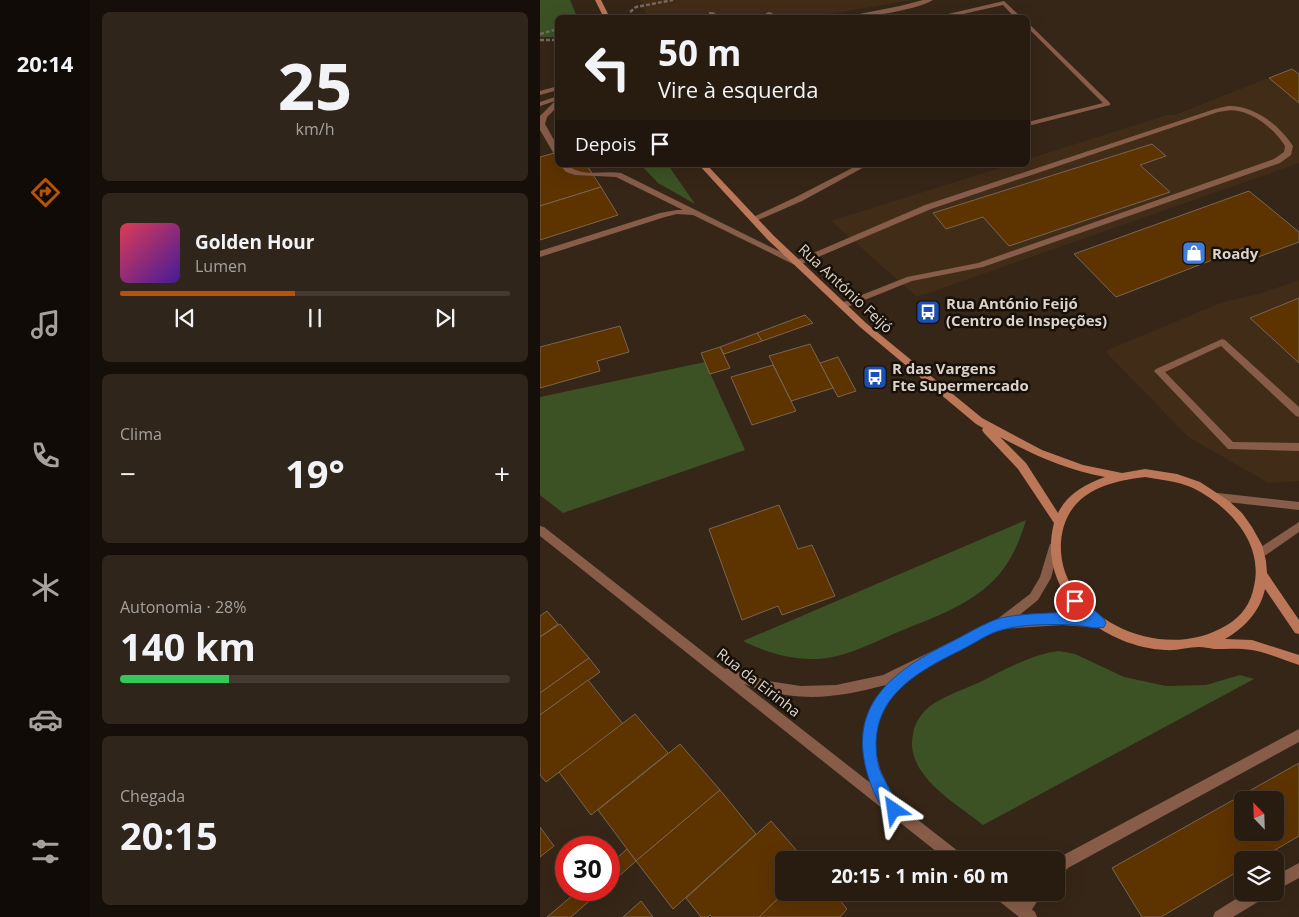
<!DOCTYPE html>
<html lang="pt">
<meta charset="utf-8">
<style>
body{margin:0;font-family:"Open Sans",sans-serif;background:#30251a;color:#f1f3f6;height:100vh;display:flex;flex-direction:column;font-size:19px;white-space:nowrap}
*{box-sizing:border-box;margin:0}
p{font-size:16px;color:#a5a19f}
.icon{flex:none;width:28px;height:28px;fill:none;stroke:currentColor;stroke-width:2;stroke-linecap:round;stroke-linejoin:round}
.map{position:relative;flex:1;overflow:hidden}
.sheet{display:flex;flex-direction:column;gap:12px;padding:12px;background:#160f09;width:450px}
.sheet>*{flex:none}
.guide{position:absolute;left:15px;top:15px;width:475px;height:152px;border-radius:8px;box-shadow:0 5px 20px #0002,0 0 0 1px #443a31;background:#281c11;color:#f1f3f6;overflow:hidden}
.needle{width:32px;rotate:337deg}
.tools{position:absolute;left:694px;top:791px;display:grid;gap:10px}
.tools a{display:grid;place-items:center;width:50px;height:50px;border-radius:8px;background:#281c11;box-shadow:0 5px 20px #0002,0 0 0 1px #443a31;font-size:25px}
.speed{position:absolute;left:15px;top:836px;display:flex;gap:10px;font-size:25px;font-weight:700;text-align:center}
.speed>*{display:grid;place-content:center;width:65px;height:65px;border-radius:50%;background:#281c11;box-shadow:0 5px 20px #0002,0 0 0 1px #443a31;line-height:1}
.speed .limit{border:8px solid #d22;background:#fff;color:#111}
.pin{position:absolute;display:grid;place-items:center;width:42px;height:42px;color:#fff;margin:-21px;border:2px solid #fff;border-radius:50%;box-shadow:0 1px 5px #0007}
.me{position:absolute;width:55px;margin:-28px;rotate:328deg;stroke-linejoin:round;filter:drop-shadow(0 0 4px #0008)}
.turn{display:flex;align-items:center;gap:18px;height:105px;padding:0 20px;font-size:22px}
.turn .icon{width:65px;height:65px;stroke-width:2.5}
.turn b{display:block;font-size:35px;line-height:42px}
.then{display:flex;align-items:center;height:48px;padding:0 20px;background:#0003;gap:10px;font-size:19px}
.big{font-size:38px;font-weight:700;line-height:1.1}
.sheet .card{flex:1;display:flex;flex-direction:column;justify-content:center;gap:8px;min-width:0;padding:0 18px;border-radius:8px;background:#30251a}
.sheet .dial{align-items:center;gap:0}
.dial b{font-size:65px;line-height:1}
.song{display:flex;align-items:center;gap:15px}
.cover{width:60px;height:60px;border-radius:8px;background:linear-gradient(135deg,hsl(350 70% 55%),hsl(260 70% 35%))}
.played{height:5px;border-radius:2px;background:linear-gradient(90deg,#b45309 45%,#443a31 45%)}
.keys{display:flex;justify-content:space-around;direction:ltr}
.heat{display:flex;justify-content:space-between;align-items:center;font-size:28px;direction:ltr}
.charge{height:8px;border-radius:4px;background:linear-gradient(90deg,#34c759 28%,#443a31 0)}
.trip{position:absolute;left:235px;top:851px;width:290px;height:50px;border-radius:8px;background:#281c11;box-shadow:0 5px 20px #0002,0 0 0 1px #443a31;font-weight:700;line-height:50px;text-align:center}
main{display:flex;flex:1;min-height:0}
.dock{display:flex;flex-direction:column;width:90px;justify-content:space-around;align-items:center;background:#100b07;color:#a5a19f}
.dock .icon{width:35px;height:35px}
.dock .active{color:#b45309}
.dock b{font-size:22px;color:#f1f3f6}
.map>svg:first-child{display:block}
.built{fill:#412c18}
.green{fill:#3c5224}
.building{fill:#5d3300;stroke:#786555;fill-rule:evenodd}
.lines{fill:none;stroke-linecap:round;stroke-linejoin:round}
.path{stroke:#76685c;stroke-width:2.5;stroke-dasharray:4 2;stroke-linecap:butt}
.lane{fill:#875c49;fill-rule:evenodd}
.street{fill:#875c49;fill-rule:evenodd}
.secondary{fill:#bc7658;fill-rule:evenodd}
.route{fill:#1a73e8;stroke:#114b97}
.labels{text-anchor:middle;dominant-baseline:central;stroke-width:5;stroke-linejoin:round;paint-order:stroke}
.poi-label{font-size:15px;font-weight:bold;fill:#ddd2c9;stroke:#18110a;text-anchor:start}
.street-label{font-size:15px;fill:#ddd2c9;stroke:#18110a}
</style>
<main>
<nav class="dock">
<b>20:14</b>
<svg class="icon active" aria-label="directions" viewBox="0 0 24 24"><path d="M12 3l9 9-9 9-9-9zM9 14v-3h6M13 9l2 2-2 2"/></svg>
<svg class="icon" aria-label="music" viewBox="0 0 24 24"><path d="M9 18V5l10-2v13"/><circle cx="6" cy="18" r="3"/><circle cx="16" cy="16" r="3"/></svg>
<svg class="icon" aria-label="phone" viewBox="0 0 24 24"><path d="M5 4h4l2 5-3 2q2 4 5 5l2-3 5 2v4C11 20 4 13 5 4z"/></svg>
<svg class="icon" aria-label="climate" viewBox="0 0 24 24"><path d="M12 3v18M4 7l16 10M4 17L20 7"/></svg>
<svg class="icon" aria-label="car" viewBox="0 0 24 24"><path d="M5 17H2v-5l4-1 3-4h7l3 4 3 1v5h-3M9 17h6M6 11h13"/><circle cx="7" cy="17" r="2"/><circle cx="17" cy="17" r="2"/></svg>
<svg class="icon" aria-label="filters" viewBox="0 0 24 24"><path d="M4 7h16M4 17h16"/><circle cx="9" cy="7" r="2"/><circle cx="15" cy="17" r="2"/></svg>
</nav>
<section class="sheet">
<div class="card dial"><b>25</b><p>km/h</p></div>
<div class="card">
<div class="song"><i class="cover"></i><div><b>Golden Hour</b><p>Lumen</p></div></div>
<div class="played"></div>
<div class="keys"><svg class="icon" aria-label="previous" viewBox="0 0 24 24"><path d="M18 5L8 12l10 7zM5 5v14"/></svg><svg class="icon" aria-label="pause" viewBox="0 0 24 24"><path d="M8 5v14M16 5v14"/></svg><svg class="icon" aria-label="next" viewBox="0 0 24 24"><path d="M6 5l10 7-10 7zM19 5v14"/></svg></div>
</div>
<div class="card"><p>Clima</p>
<div class="heat"><a>−</a><b class="big">19°</b><a>+</a></div>
</div>
<div class="card"><p>Autonomia · 28%</p><b class="big">140 km</b><div class="charge"></div></div>
<div class="card"><p>Chegada</p><b class="big">20:15</b></div>
</section>
<div class="map">
<svg width="759" height="917" viewBox="0 0 759 917">
<rect width="100%" height="100%" fill="#362617"/>
<g class="built">
<polygon points="100,0 372,0 267,18 107,17"/>
<polygon points="733,76 759,98 759,163 377,297 291,221 469,165 488,165 488,159 627,115 635,115"/>
<polygon points="759,280 759,481 729,483 648,437 565,351 683,302 722,293"/>
</g>
<g class="green">
<polygon points="0,0 30,0 37,17 18,18 17,37 0,37"/>
<polygon points="101,165 128,165 155,204 118,183"/>
<polygon points="165,362 205,450 23,513 0,495 0,397"/>
<path d="M486 520C480 541 470 564 454 580 428 606 392 618 358 632 332 643 305 658 276 659 251 660 225 652 203 641Z"/>
<path d="M519 651 535 654 584 677 626 686 666 685 700 675 714 679 443 825C416 803 364 775 373 734 375 722 381 714 390 706 404 696 422 690 438 683 463 671 491 654 519 651Z"/>
</g>
<g class="building">
<polygon points="752,69 759,74 759,103 729,78"/>
<polygon points="612,144 626,156 600,165 630,192 469,246 443,217 406,229 393,213"/>
<polygon points="18,152 18,165 54,165 48,167 61,187 0,206 0,157"/>
<polygon points="61,187 78,215 0,240 0,206"/>
<polygon points="709,191 759,232 759,242 718,257 706,247 576,297 534,254"/>
<polygon points="759,298 759,363 710,318"/>
<polygon points="265,315 273,323 222,341 217,333"/>
<polygon points="80,326 89,352 57,361 60,371 0,388 0,347"/>
<polygon points="217,333 222,341 184,354 180,347"/>
<polygon points="270,344 293,388 251,401 229,356"/>
<polygon points="180,347 190,368 170,374 161,353"/>
<polygon points="298,357 316,391 298,397 280,363"/>
<polygon points="233,365 256,411 212,425 191,377"/>
<polygon points="239,505 258,549 272,545 295,596 242,615 238,606 202,620 169,529"/>
<polygon points="7,611 18,624 0,637 0,616"/>
<polygon points="20,624 49,658 0,693 0,637"/>
<polygon points="49,658 60,672 0,715 0,693"/>
<polygon points="48,680 83,724 6,782 0,775 0,715"/>
<polygon points="95,714 128,753 51,815 19,772"/>
<polygon points="140,744 180,790 96,861 58,810"/>
<path d="M759 763V836L718 860H702V869L621 917H602L572 868ZM702 800H735V832H702Z"/>
<polygon points="180,790 216,834 133,909 96,861"/>
<polygon points="231,821 265,860 244,860 245,892 219,917 172,917 170,915 168,917 161,917 146,898"/>
<polygon points="0,827 14,846 0,857"/>
<polygon points="87,849 96,861 69,885 69,865"/>
<polygon points="39,890 62,890 31,917 7,917"/>
<polygon points="245,892 293,892 307,909 300,917 219,917"/>
<polygon points="101,901 113,917 83,917"/>
</g>
<g class="lines">
<g class="path">
<polyline points="90,12 96,7 133,0"/>
<polyline points="0,34 18,29"/>
<polyline points="0,40 18,40"/>
</g>
<g class="lane">
<polygon points="464,1 482,18 475,18 463,5 405,18 391,18"/>
<polygon points="169,12 173,12 183,18 174,18 169,14"/>
<polygon points="228,12 233,13 228,18 220,18"/>
<polygon points="488,23 570,103 570,105 488,126 488,122 563,103 488,28"/>
<polygon points="18,86 18,90 0,95 0,91"/>
<polygon points="18,96 18,106 7,117 5,124 18,147 18,156 14,154 0,130 0,116 15,101 0,106 0,102"/>
<path d="M688 106C714 105 739 125 753 146L751 155 740 163 443 267 372 281 302 309 298 306 299 304 367 277 438 263 734 159 744 152 745 146C736 131 716 114 698 111 691 109 685 111 678 112L391 209 257 266 153 215 137 214 125 217 0 257V251L120 213 137 210H143L76 177 35 175 26 172 20 165H28C41 178 64 170 81 173L257 260 385 205 675 109Z"/>
<polygon points="318,165 328,165 262,201 216,221 213,221 209,219 256,197"/>
<polygon points="682,339 685,340 759,407 759,417 756,416 681,346 625,372 693,442 759,443 759,451 688,449 614,371 616,369"/>
<polygon points="759,729 759,742 528,868 521,875 516,877 516,860 518,858"/>
<polygon points="759,863 759,878 735,891 735,876"/>
<polygon points="488,892 503,892 488,916 478,916 476,911"/>
<polygon points="707,892 728,892 726,897 693,917 673,917 675,912"/>
</g>
<g class="street">
<path d="M383 0H393C375 11 321 18 299 18L360 6Z"/>
<polygon points="678,493 759,502 759,510 678,501 674,500 673,497 674,494"/>
<polygon points="759,522 759,532 723,557 719,559 715,557 714,554 715,551"/>
<path d="M0 526 4 527 185 669 188 668 228 681 261 686 296 685 343 675 456 620 490 594 500 577 509 547 510 544 514 543 518 544 519 547 511 578 498 600 477 617C503 615 539 610 564 619L566 623 564 627 560 628 523 625 461 629 369 674 368 679 354 693 344 708 339 720 336 736V752L340 769 355 802 423 855 425 860H407L0 536ZM204 684C258 703 292 699 346 685 321 720 319 746 333 785Z"/>
<polygon points="452,892 470,892 495,912 497,917 479,917 454,897"/>
</g>
<g class="secondary">
<polygon points="55,0 61,0 70,18 64,18"/>
<path d="M159 165H167L233 235 326 323 442 418 502 450 543 465 582 473 605 469 637 474 660 482 689 501 702 513 712 527 722 545 726 561 727 573 759 620V634L755 633 725 589C720 612 704 628 685 639L712 640 759 655V665C744 660 728 653 712 650 700 648 686 649 674 649 669 648 664 647 659 647 648 647 637 651 625 650 560 646 496 592 514 523L478 469 444 433 442 430 443 428 436 424 320 327 227 239ZM460 437C494 455 526 470 565 477 546 484 527 494 518 513L486 463ZM605 477C621 480 638 481 653 488 689 506 724 543 714 586 711 603 702 616 687 625 637 656 566 636 533 588 524 575 520 558 521 542 525 494 564 482 605 477Z"/>
</g>
</g>
<path class="route" d="M535 595 540 597 564 619 566 623 564 627C555 630 544 625 534 625 514 624 481 624 462 630 448 633 434 644 421 650 375 673 329 698 337 758 339 778 354 792 361 810L359 815 354 817C341 812 332 789 328 776 306 705 353 671 409 643 425 635 441 625 457 619 473 614 524 611 541 614L529 601 531 597Z"/>
<defs>
<g id="shop-square" transform="scale(1.25)"><rect x="-9" y="-9" width="18" height="18" rx="4" fill="#3f7fe0" stroke="#18110a"/><path d="M-5-2.5h2.3a2.7 3.5 0 0 1 5.4 0H5L5.5 6h-11ZM-1.5-2.5h3a1.5 2.3 0 0 0-3 0Z" fill="#fff"/></g>
<g id="bus-square" transform="scale(1.25)"><rect x="-9" y="-9" width="18" height="18" rx="4" fill="#1a4fb4" stroke="#18110a"/><path d="M-5-6H5V4H4V6H2V4H-2V6H-4V4H-5ZM-3.5-4V0h7V-4ZM-3.5 1.2v1.5H-2V1.2ZM2 1.2v1.5H3.5V1.2Z" fill="#fff"/></g>
</defs>
<g fill-rule="evenodd">
<use href="#shop-square" x="654" y="253"/>
<use href="#bus-square" x="388" y="312"/>
<use href="#bus-square" x="335" y="377"/>
</g>
<g class="labels">
<g class="poi-label">
<text x="672" y="253">Roady</text>
<text x="406" y="303">Rua António Feijó<tspan x="406" dy="17">(Centro de Inspeções)</tspan></text>
<text x="352" y="368">R das Vargens<tspan x="352" dy="17">Fte Supermercado</tspan></text>
</g>
<g class="street-label">
<text transform="translate(306 288) rotate(43)">Rua António Feijó</text>
<text transform="translate(219 682) rotate(38)">Rua da Eirinha</text>
</g>
</g>
</svg>
<div class="tools">
<a><svg class="needle" viewBox="-14 -14 28 28"><path d="M0-13l5 13h-10z" fill="#e53935"/><path d="M0 13l5-13h-10z" fill="#a5a19f"/></svg></a>
<a><svg class="icon" aria-label="layers" viewBox="0 0 24 24"><path d="M12 4l9 5-9 5-9-5zM3 14l9 5 9-5"/></svg></a>
</div>
<div class="speed"><div class="limit">30</div></div>
<div class="pin" style="left:535px;top:601px;background:#d93025"><svg class="icon" aria-label="arrive" viewBox="0 0 24 24"><path d="M6 21V4h12l-3 4 3 4H6"/></svg></div>
<svg class="me" style="left:354px;top:810px" viewBox="-20 -20 40 40"><path d="M0-17L14 15 0 8-14 15z" fill="#1a73e8" stroke="#fff" stroke-width="4"/></svg>
<div class="trip">20:15 · 1 min · 60 m</div>
<div class="guide">
<div class="turn"><svg class="icon" aria-label="left" viewBox="0 0 24 24"><path d="M17 20v-9H6M10 6l-5 5 5 5"/></svg><div><b>50 m</b>Vire à esquerda</div></div>
<div class="then">Depois<svg class="icon" aria-label="arrive" viewBox="0 0 24 24"><path d="M6 21V4h12l-3 4 3 4H6"/></svg></div>
</div>
</div>
</main>
